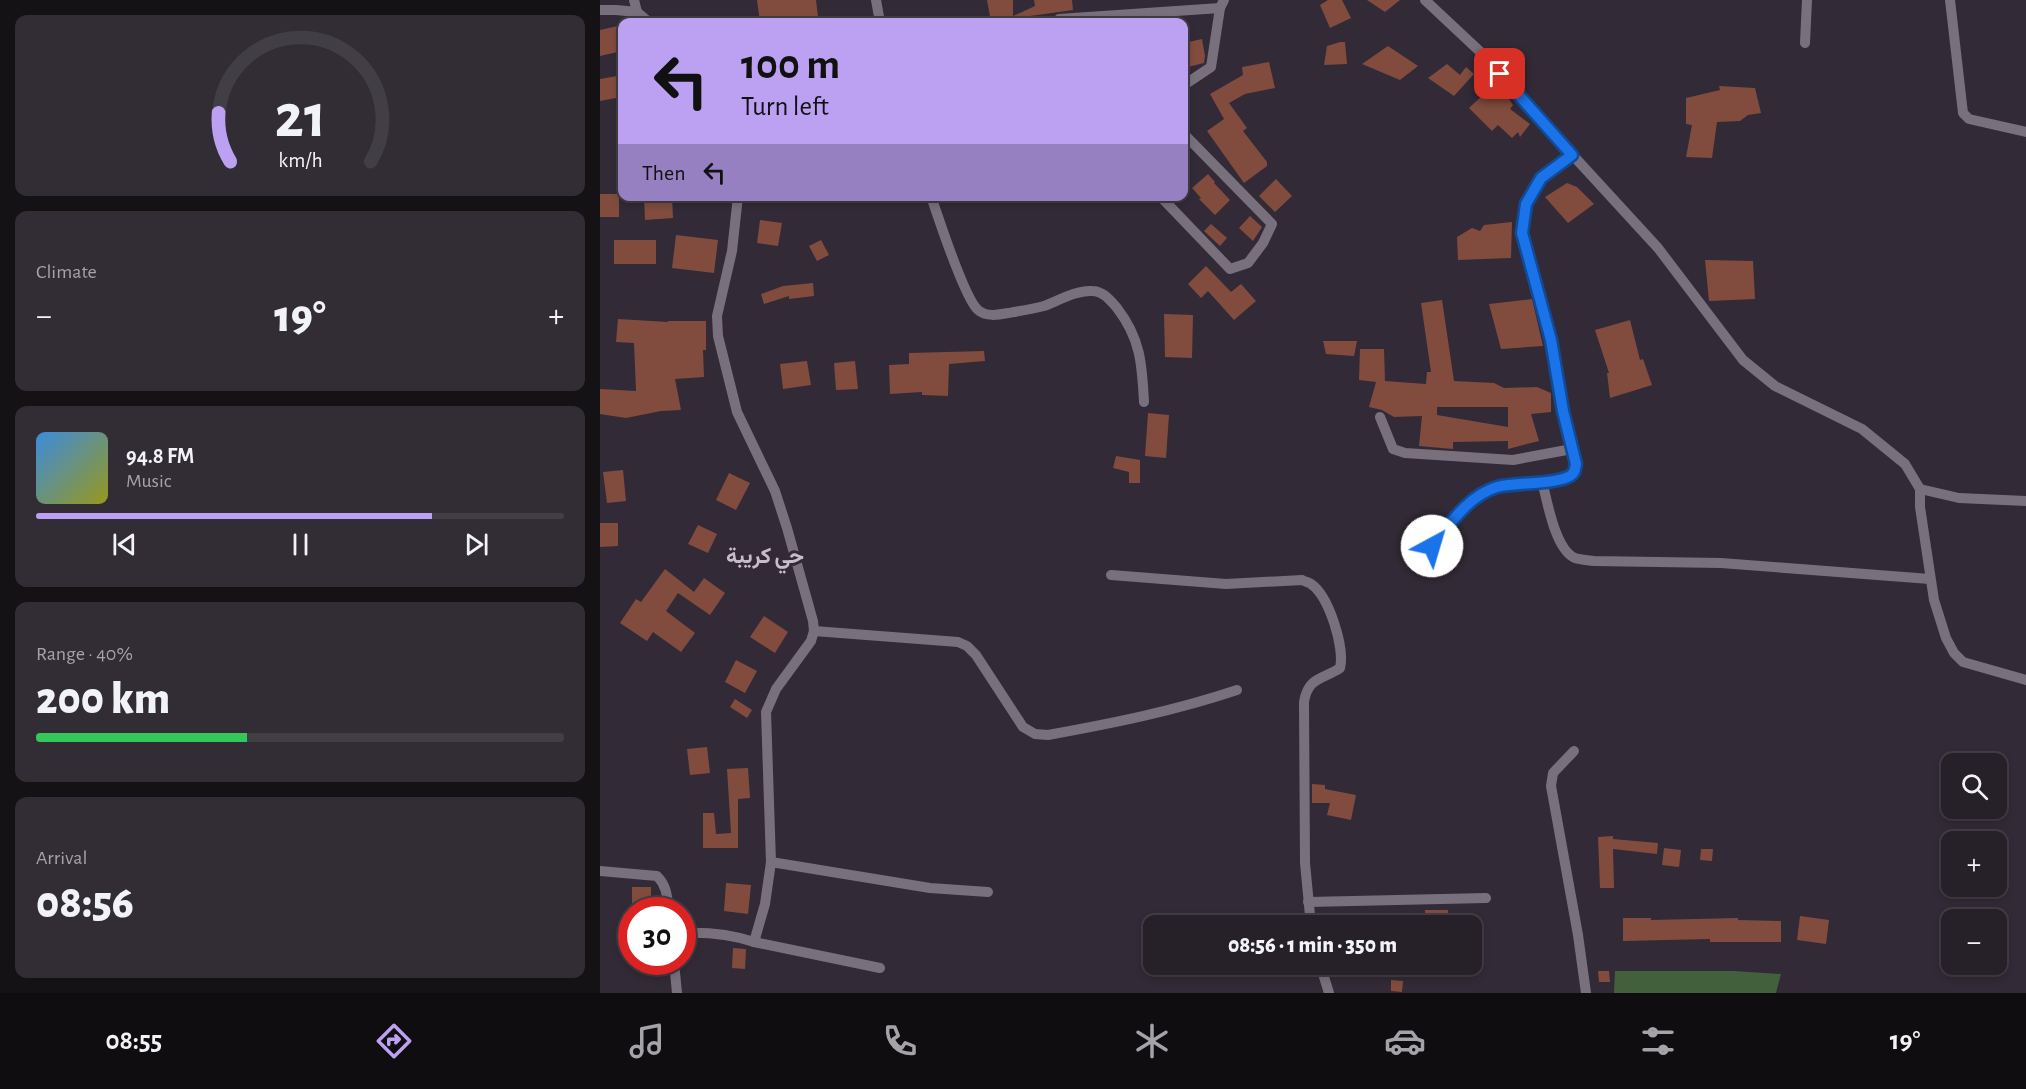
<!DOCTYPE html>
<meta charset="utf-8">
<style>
body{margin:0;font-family:"Alegreya Sans",Vazirmatn,sans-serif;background:#322d34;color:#f1f3f6;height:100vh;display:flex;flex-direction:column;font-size:22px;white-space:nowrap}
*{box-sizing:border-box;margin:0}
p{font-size:20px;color:#a4a3a8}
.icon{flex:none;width:33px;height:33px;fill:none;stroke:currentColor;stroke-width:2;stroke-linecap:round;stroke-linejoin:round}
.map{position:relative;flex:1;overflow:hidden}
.sheet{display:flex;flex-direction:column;gap:15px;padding:15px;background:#151216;width:600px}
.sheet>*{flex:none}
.top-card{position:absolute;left:18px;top:18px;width:570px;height:183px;border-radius:12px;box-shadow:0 3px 9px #0003,0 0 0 2px #423e45;background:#bca0f2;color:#111;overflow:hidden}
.fabs{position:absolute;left:1341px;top:753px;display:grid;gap:12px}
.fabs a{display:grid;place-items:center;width:66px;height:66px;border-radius:12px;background:#262028;box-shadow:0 3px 9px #0003,0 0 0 2px #423e45;font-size:30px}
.speed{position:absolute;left:18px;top:897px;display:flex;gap:12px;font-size:30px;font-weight:700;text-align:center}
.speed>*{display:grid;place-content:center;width:78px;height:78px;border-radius:50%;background:#262028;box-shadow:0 3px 9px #0003,0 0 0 2px #423e45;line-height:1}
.speed .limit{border:9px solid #d22;background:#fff;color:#111}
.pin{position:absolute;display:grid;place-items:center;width:51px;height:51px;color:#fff;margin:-26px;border-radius:12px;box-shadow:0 3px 9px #0006}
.me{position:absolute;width:66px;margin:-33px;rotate:39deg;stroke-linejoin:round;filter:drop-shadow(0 0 4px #0008)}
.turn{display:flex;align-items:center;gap:21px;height:126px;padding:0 24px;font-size:27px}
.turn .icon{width:78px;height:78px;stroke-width:2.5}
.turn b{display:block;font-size:42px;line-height:51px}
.then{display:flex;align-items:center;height:57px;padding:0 24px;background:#0003;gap:12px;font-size:22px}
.big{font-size:45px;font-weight:800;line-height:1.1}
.sheet .tile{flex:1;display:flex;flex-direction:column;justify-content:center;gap:9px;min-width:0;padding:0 21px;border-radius:12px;background:#322d34}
.sheet .dial{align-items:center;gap:0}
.dial svg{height:156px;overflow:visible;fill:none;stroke:#423e45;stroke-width:7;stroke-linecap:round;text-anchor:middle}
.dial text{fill:#f1f3f6;stroke:none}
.song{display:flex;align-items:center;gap:18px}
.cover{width:72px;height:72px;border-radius:9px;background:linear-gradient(135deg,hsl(210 70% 55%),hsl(60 70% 35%))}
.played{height:6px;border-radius:3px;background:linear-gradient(90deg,#bca0f2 75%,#423e45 75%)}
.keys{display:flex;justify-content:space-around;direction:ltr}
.heat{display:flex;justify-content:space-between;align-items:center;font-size:33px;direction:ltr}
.charge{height:9px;border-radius:4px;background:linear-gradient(90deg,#34c759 40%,#423e45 0)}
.trip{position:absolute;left:543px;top:915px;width:339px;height:60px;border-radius:12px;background:#262028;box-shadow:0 3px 9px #0003,0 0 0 2px #423e45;font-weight:800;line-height:60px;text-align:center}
.tabs{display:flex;height:96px;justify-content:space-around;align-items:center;background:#0f0d10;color:#a4a3a8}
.tabs .icon{width:42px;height:42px}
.tabs .current{color:#bca0f2}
.tabs b{font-size:27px;color:#f1f3f6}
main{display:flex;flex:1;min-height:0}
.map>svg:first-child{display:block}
.green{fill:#41603b}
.building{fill:#814c3e;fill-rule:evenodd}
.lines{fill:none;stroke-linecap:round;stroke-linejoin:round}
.minor{stroke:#79707e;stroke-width:10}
.route-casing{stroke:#114b97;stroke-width:15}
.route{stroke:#1a73e8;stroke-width:10}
.labels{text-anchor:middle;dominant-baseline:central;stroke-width:6;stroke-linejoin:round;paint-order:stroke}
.neighbourhood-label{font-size:22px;font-weight:bold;fill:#c7bdcd;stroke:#322a36}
</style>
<main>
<section class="sheet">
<div class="tile dial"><svg viewBox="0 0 100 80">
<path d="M14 69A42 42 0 1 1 86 69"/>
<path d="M14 69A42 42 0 0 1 8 44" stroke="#bca0f2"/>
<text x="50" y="56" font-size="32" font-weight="700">21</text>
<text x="50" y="72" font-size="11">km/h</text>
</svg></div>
<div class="tile"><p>Climate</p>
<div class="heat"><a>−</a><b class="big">19°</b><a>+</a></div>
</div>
<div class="tile">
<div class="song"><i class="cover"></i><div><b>94.8 FM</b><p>Music</p></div></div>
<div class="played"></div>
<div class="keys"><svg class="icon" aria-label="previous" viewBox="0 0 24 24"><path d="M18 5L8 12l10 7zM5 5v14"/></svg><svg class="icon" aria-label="pause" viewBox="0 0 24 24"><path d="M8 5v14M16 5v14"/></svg><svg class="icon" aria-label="next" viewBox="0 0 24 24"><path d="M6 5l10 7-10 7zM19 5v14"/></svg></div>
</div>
<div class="tile"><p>Range · 40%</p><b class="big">200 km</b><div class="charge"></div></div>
<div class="tile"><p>Arrival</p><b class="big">08:56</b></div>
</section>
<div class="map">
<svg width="1426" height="993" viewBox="0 0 1426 993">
<rect width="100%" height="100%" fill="#322a36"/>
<polygon class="green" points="1015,971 1134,971 1181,974 1176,993 1014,993"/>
<g class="building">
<polygon points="157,0 216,0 218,17 160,22"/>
<polygon points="387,0 413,0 413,16 435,6 434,0 472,0 473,10 430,16 433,22 391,22"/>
<polygon points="728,0 742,0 751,18 730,28 720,5"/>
<polygon points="767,0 800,0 785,12"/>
<polygon points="18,26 22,51 0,56 0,30"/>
<polygon points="602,39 605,56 604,63 584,68 584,43"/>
<polygon points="740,42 745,42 747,64 724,65 727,46"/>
<polygon points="788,46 818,66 800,80 762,64"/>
<polygon points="669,62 675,88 645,94 629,103 647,128 643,131 667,162 667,166 644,183 607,131 624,119 610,94 643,75 642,67"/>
<polygon points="847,64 860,75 866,67 874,74 854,96 828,78"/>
<polygon points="17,76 21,97 0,101 0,79"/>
<polygon points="1119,86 1155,88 1161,113 1148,115 1140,121 1117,122 1112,158 1086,157 1092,125 1086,124 1086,98 1120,90"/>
<polygon points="902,89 913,105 910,109 930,124 920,137 918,132 912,138 898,125 892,131 869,108 886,92 893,97"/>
<polygon points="608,174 615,182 614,183 630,200 615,215 599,199 601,198 592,188"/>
<polygon points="676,179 692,196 675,212 659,196"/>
<polygon points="967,183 977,187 994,204 968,223 945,197"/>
<rect x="0" y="194" width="19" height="23"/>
<polygon points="44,196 72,196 73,218 45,220"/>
<polygon points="650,216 662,227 653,241 639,228"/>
<polygon points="160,220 182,223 178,246 157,243"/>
<polygon points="912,222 911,258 858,260 857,237 872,228 880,231 884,225"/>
<polygon points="611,224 627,238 620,246 604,231"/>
<polygon points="76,235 118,240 114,273 72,268"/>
<rect x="14" y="240" width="42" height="24"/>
<polygon points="221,240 229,255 217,261 209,246"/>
<polygon points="1105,260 1153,261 1155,299 1109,301"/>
<polygon points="606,266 631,292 641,284 656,301 634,320 608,291 601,298 588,284"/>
<polygon points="213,283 214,296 189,299 189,296 164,304 161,294 183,286"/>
<polygon points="932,299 943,346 901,349 889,304"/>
<path d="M842 300 854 381 894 383 904 388 937 387 951 393V412L931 414 939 441 908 449V441L853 442V449L819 446 822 416 794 417 782 410 769 407 776 382 759 380 760 349H784L785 381 826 384 827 372H831L821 303ZM837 407H908V427L837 415Z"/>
<polygon points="564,314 593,315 592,358 565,357"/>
<polygon points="18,319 68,322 68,321 106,321 106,350 103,350 104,377 75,379 81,410 61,411 26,418 0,414 0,389 36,391 34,343 16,342"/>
<polygon points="1030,320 1040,360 1043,359 1052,385 1010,398 1007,373 1009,373 995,330"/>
<polygon points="723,341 757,341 754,356 726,354"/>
<polygon points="384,351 385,361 349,364 348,396 322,395 322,392 290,394 289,365 309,364 309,353"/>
<polygon points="207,361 211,385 183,389 180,364"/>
<polygon points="255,361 258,389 236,390 234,363"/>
<polygon points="548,413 569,415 566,458 545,456"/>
<polygon points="516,456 540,460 540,483 529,483 529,472 513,468"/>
<polygon points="23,470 26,501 7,503 3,472"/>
<polygon points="129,473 150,483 136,510 116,500"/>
<polygon points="0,523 18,523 18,546 0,547"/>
<polygon points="98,525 117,534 108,553 88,544"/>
<polygon points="65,569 94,592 104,578 125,593 110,615 78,593 66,611 95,633 81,652 53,632 47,641 20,623 36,599 41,602"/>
<polygon points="164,616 188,632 175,653 150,637"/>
<polygon points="136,660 157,671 145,693 125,682"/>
<polygon points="135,699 152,710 147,718 130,707"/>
<polygon points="107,747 110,773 90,775 87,749"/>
<polygon points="148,768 150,798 138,799 138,848 103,848 103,813 114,813 116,834 131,833 127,769"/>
<polygon points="712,784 725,785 725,789 756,795 751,820 727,815 730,803 712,803"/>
<polygon points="1013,836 1013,839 1058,843 1057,854 1013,849 1014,888 1000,888 998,837"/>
<polygon points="1064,848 1081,850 1079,867 1062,865"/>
<polygon points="1101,849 1113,849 1112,861 1100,860"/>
<polygon points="126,883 151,885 148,914 124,911"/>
<polygon points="32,887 51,887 51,909 32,908"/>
<rect x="825" y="910" width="23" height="16"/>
<polygon points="1200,916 1229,920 1226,944 1197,940"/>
<polygon points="1023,918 1051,918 1051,920 1138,918 1138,920 1181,921 1181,942 1110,942 1110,939 1023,941"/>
<polygon points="133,948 146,949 145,969 132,968"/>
<polygon points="998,971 1009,971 1010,982 999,982"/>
<polygon points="791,980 803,981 802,992 791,991"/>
</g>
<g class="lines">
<g class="minor">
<polyline points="34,0 37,12"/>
<polyline points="276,0 280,22"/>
<polyline points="825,0 889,60 923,101 1058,248 1143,360 1175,386 1262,429 1305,464 1320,489 1320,507 1334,600 1346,638 1354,653 1363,662 1426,680"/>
<polyline points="1350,0 1363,113 1369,119 1426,132"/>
<polyline points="0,10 16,10 37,12 49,22"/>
<polyline points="459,19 620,8"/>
<polyline points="1205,43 1207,0"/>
<polyline points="584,85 611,67 620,8 624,0"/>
<path d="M331 196C338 217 365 299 378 310 386 317 398 315 408 313 420 311 433 309 444 306 458 301 476 290 492 291 503 291 510 300 517 308 541 339 542 365 544 402"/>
<polyline points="560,196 630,269 648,263 663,243 672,224 584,134"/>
<polyline points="780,417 793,449 805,453 913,460 972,449"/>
<path d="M942 481C947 500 955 550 975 558 981 560 988 560 994 561L1121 563 1330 579"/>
<polyline points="1320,489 1359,498 1426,501"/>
<path d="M832 546C849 525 869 495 897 487 917 482 954 485 970 476 975 473 975 469 976 464L963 411 951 340 922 233 926 204 941 179 972 155"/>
<path d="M511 575 626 584 702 580C703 581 711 583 711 584 729 596 745 648 740 668 722 680 708 677 704 702L705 863 711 926"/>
<path d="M214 631 358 642 367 646 376 655 423 727 435 734 448 735C514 723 574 711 637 690"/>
<polyline points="974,751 953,773 951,786 978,935 986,993"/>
<polyline points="171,862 330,888 388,892"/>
<path d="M0 871 57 876C67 886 67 897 69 910"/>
<polyline points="708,902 886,898"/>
<path d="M82 933C107 932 130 934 154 942L165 904 171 862 166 712 176 689 211 641 214 631 213 621 187 528 175 491 137 412 118 336 117 316 132 251 138 196"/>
<polyline points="154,942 280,968"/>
<polyline points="74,962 77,993"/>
<polyline points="720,964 729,993"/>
</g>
</g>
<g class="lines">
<g class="route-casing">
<path id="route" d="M832 546C849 525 869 495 897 487 917 482 954 485 970 476 975 473 975 469 976 464L963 411 951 340 922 233 926 204 941 178 972 155 900 74"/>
</g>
<use href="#route" class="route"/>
</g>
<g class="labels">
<g class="neighbourhood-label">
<text x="165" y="556">حي كريبة</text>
</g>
</g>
</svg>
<div class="fabs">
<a><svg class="icon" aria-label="search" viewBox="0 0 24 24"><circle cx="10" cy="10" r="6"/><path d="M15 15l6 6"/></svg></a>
<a>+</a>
<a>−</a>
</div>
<div class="speed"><div class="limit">30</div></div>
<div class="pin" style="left:900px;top:74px;background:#d93025"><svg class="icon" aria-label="arrive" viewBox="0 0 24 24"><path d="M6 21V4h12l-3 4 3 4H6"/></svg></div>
<svg class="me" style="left:832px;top:546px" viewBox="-20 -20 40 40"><circle r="19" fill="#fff"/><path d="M0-13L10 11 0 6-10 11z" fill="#1a73e8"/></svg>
<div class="trip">08:56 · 1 min · 350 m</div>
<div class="top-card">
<div class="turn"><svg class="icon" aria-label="left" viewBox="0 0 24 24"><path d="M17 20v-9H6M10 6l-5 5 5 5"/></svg><div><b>100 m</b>Turn left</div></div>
<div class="then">Then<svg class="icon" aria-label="left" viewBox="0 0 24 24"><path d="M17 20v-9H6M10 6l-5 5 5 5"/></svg></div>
</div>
</div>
</main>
<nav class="tabs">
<b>08:55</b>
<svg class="icon current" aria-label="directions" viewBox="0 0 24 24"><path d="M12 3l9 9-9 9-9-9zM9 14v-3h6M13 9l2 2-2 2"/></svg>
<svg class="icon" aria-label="music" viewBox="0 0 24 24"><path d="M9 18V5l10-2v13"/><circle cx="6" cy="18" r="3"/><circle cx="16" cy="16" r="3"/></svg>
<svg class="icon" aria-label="phone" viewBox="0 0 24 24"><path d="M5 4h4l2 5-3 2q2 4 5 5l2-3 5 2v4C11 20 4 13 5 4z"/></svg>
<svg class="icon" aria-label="climate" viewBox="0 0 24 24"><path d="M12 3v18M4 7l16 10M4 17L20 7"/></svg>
<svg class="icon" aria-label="car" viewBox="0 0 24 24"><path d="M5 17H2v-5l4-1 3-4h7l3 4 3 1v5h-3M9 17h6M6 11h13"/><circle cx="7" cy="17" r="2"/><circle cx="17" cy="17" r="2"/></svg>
<svg class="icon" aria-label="filters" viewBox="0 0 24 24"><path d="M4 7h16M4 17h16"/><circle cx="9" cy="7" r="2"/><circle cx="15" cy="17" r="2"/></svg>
<b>19°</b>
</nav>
